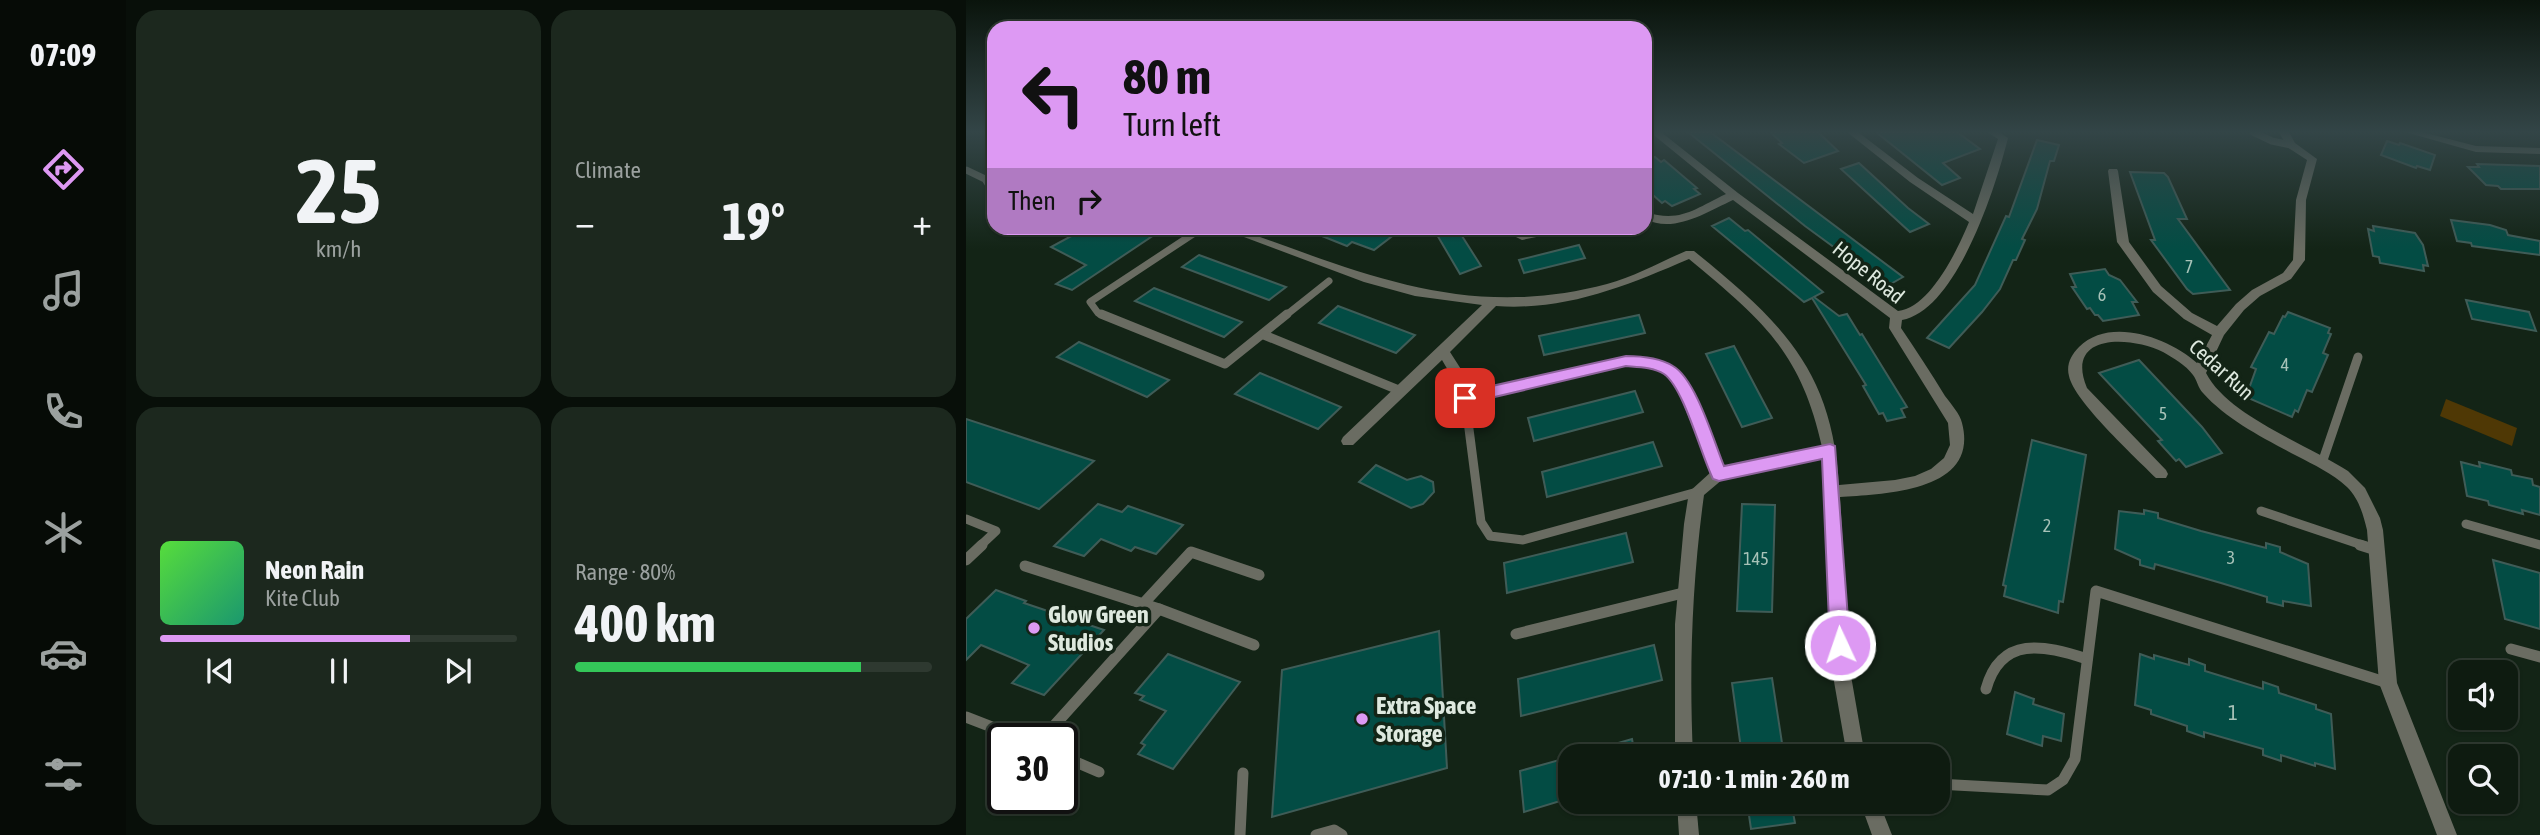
<!DOCTYPE html>
<meta charset="utf-8">
<style>
body{margin:0;font-family:"Asap Condensed",sans-serif;background:#1c281e;color:#f1f3f6;height:100vh;display:flex;flex-direction:column;font-size:26px;white-space:nowrap}
*{box-sizing:border-box;margin:0}
p{font-size:23px;color:#9ba19f}
.icon{flex:none;width:38px;height:38px;fill:none;stroke:currentColor;stroke-width:2;stroke-linecap:round;stroke-linejoin:round}
.map{position:relative;flex:1;overflow:hidden}
.details{display:flex;flex-direction:column;gap:10px;padding:10px;background:#080f09;width:840px}
.details>*{flex:none}
.banner{position:absolute;left:21px;top:21px;width:665px;height:214px;border-radius:21px;box-shadow:0 2px 5px #0004,0 0 0 2px #2e3930;background:#dd99f3;color:#111;overflow:hidden}
.fabs{position:absolute;left:1482px;top:660px;display:grid;gap:14px}
.fabs a{display:grid;place-items:center;width:70px;height:70px;border-radius:14px;background:#0e1b10;box-shadow:0 2px 5px #0004,0 0 0 2px #2e3930;font-size:35px}
.speed{position:absolute;left:21px;top:723px;display:flex;gap:14px;font-size:35px;font-weight:700;text-align:center}
.speed>*{display:grid;place-content:center;width:91px;height:91px;border-radius:50%;background:#0e1b10;box-shadow:0 2px 5px #0004,0 0 0 2px #2e3930;line-height:1}
.speed .limit{border:4px solid #111;border-radius:10px;background:#fff;color:#111}
.pin{position:absolute;display:grid;place-items:center;width:60px;height:60px;color:#fff;margin:-30px;border-radius:14px;box-shadow:0 4px 10px #0006}
.me{position:absolute;width:77px;margin:-38px;rotate:357deg;stroke-linejoin:round;filter:drop-shadow(0 0 5px #0008)}
.turn{display:flex;align-items:center;gap:24px;height:147px;padding:0 21px;font-size:32px}
.turn .icon{width:91px;height:91px;stroke-width:2.5}
.turn b{display:block;font-size:49px;line-height:60px}
.then{display:flex;align-items:center;height:66px;padding:0 21px;background:#0003;gap:14px;font-size:26px}
.big{font-size:52px;font-weight:700;line-height:1.1}
.details .widget{flex:1;display:flex;flex-direction:column;justify-content:center;gap:10px;min-width:0;padding:0 24px;border-radius:21px;background:#1c281e}
.details .dial{align-items:center;gap:0}
.dial b{font-size:91px;line-height:1}
.song{display:flex;align-items:center;gap:21px}
.cover{width:84px;height:84px;border-radius:10px;background:linear-gradient(135deg,hsl(110 70% 55%),hsl(160 70% 35%))}
.played{height:7px;border-radius:4px;background:linear-gradient(90deg,#dd99f3 70%,#2e3930 70%)}
.keys{display:flex;justify-content:space-around;direction:ltr}
.heat{display:flex;justify-content:space-between;align-items:center;font-size:38px;direction:ltr}
.charge{height:10px;border-radius:5px;background:linear-gradient(90deg,#34c759 80%,#2e3930 0)}
.details .tiles{flex:1;display:grid;gap:10px;grid-template-columns:repeat(2,1fr)}
.trip{position:absolute;left:592px;top:744px;width:392px;height:70px;border-radius:21px;background:#0e1b10;box-shadow:0 2px 5px #0004,0 0 0 2px #2e3930;font-weight:700;line-height:70px;text-align:center}
main{display:flex;flex:1;min-height:0}
.tab-bar{display:flex;flex-direction:column;width:126px;justify-content:space-around;align-items:center;background:#060b06;color:#9ba19f}
.tab-bar .icon{width:49px;height:49px}
.tab-bar .active{color:#dd99f3}
.tab-bar b{font-size:32px;color:#f1f3f6}
.map>svg:first-child{display:block}
.green{fill:#4f3805}
.building{fill:#034c44;stroke:#3f5c57;stroke-width:2}
.lines{fill:none;stroke-linecap:round;stroke-linejoin:round}
.service-far2{stroke:#6a6c62;stroke-width:7}
.service-far1{stroke:#6a6c62;stroke-width:9}
.service{stroke:#6a6c62;stroke-width:11}
.minor{fill:#6a6c62;fill-rule:evenodd}
.route{fill:#dd99f3;stroke:#90639e;stroke-width:2}
.poi-dot{fill:#dd99f3;stroke:#132416;stroke-width:2.5}
.labels{text-anchor:middle;dominant-baseline:central;stroke-width:7;stroke-linejoin:round;paint-order:stroke}
.number-label{font-size:18px;fill:#a7c2b8}
.street-label{font-size:21px;fill:#dee9df;stroke:#132416}
.near-number-label{font-size:21px;fill:#a7c2b8}
.near-poi-label{font-size:24px;font-weight:bold;fill:#dee9df;stroke:#132416;text-anchor:start}
</style>
<main>
<nav class="tab-bar">
<b>07:09</b>
<svg class="icon active" aria-label="directions" viewBox="0 0 24 24"><path d="M12 3l9 9-9 9-9-9zM9 14v-3h6M13 9l2 2-2 2"/></svg>
<svg class="icon" aria-label="music" viewBox="0 0 24 24"><path d="M9 18V5l10-2v13"/><circle cx="6" cy="18" r="3"/><circle cx="16" cy="16" r="3"/></svg>
<svg class="icon" aria-label="phone" viewBox="0 0 24 24"><path d="M5 4h4l2 5-3 2q2 4 5 5l2-3 5 2v4C11 20 4 13 5 4z"/></svg>
<svg class="icon" aria-label="climate" viewBox="0 0 24 24"><path d="M12 3v18M4 7l16 10M4 17L20 7"/></svg>
<svg class="icon" aria-label="car" viewBox="0 0 24 24"><path d="M5 17H2v-5l4-1 3-4h7l3 4 3 1v5h-3M9 17h6M6 11h13"/><circle cx="7" cy="17" r="2"/><circle cx="17" cy="17" r="2"/></svg>
<svg class="icon" aria-label="filters" viewBox="0 0 24 24"><path d="M4 7h16M4 17h16"/><circle cx="9" cy="7" r="2"/><circle cx="15" cy="17" r="2"/></svg>
</nav>
<section class="details">
<div class="tiles">
<div class="widget dial"><b>25</b><p>km/h</p></div>
<div class="widget"><p>Climate</p>
<div class="heat"><a>−</a><b class="big">19°</b><a>+</a></div>
</div>
<div class="widget">
<div class="song"><i class="cover"></i><div><b>Neon Rain</b><p>Kite Club</p></div></div>
<div class="played"></div>
<div class="keys"><svg class="icon" aria-label="previous" viewBox="0 0 24 24"><path d="M18 5L8 12l10 7zM5 5v14"/></svg><svg class="icon" aria-label="pause" viewBox="0 0 24 24"><path d="M8 5v14M16 5v14"/></svg><svg class="icon" aria-label="next" viewBox="0 0 24 24"><path d="M6 5l10 7-10 7zM19 5v14"/></svg></div>
</div>
<div class="widget"><p>Range · 80%</p><b class="big">400 km</b><div class="charge"></div></div>
</div>
</section>
<div class="map">
<svg width="1574" height="835" viewBox="0 0 1574 835">
<rect width="100%" height="100%" fill="#132416"/>
<polygon class="green" points="1480,399 1551,428 1546,446 1474,416"/>
<g class="building">
<polygon points="722,132 744,132 937,277 921,286 839,226"/>
<polygon points="804,132 852,132 872,151 838,163 813,144 816,143"/>
<polygon points="910,132 991,132 1014,149 977,163 994,178 976,185"/>
<polygon points="1071,140 1093,145 1088,161 1084,161 1071,209 1056,239 1059,240 1050,260 1047,260 1034,289 1016,312 983,348 961,338 1009,285 1040,216 1043,217"/>
<polygon points="1421,141 1433,145 1434,143 1469,155 1464,170 1451,166 1450,168 1415,155"/>
<polygon points="689,157 695,162 698,160 731,188 728,189 734,194 706,206 699,201 696,203 679,188 679,161"/>
<polygon points="893,163 942,208 963,224 944,232 875,169"/>
<polygon points="1511,164 1574,166 1574,189 1535,189 1532,186 1520,185 1502,167 1513,167"/>
<polygon points="1164,172 1198,173 1202,177 1221,219 1212,219 1264,290 1227,294 1221,289 1185,240 1189,240"/>
<polygon points="763,218 779,231 782,230 857,292 848,297 873,316 881,314 894,335 896,334 941,407 935,409 939,417 921,421 917,413 913,414 897,386 900,385 846,298 838,302 746,226"/>
<polygon points="1485,220 1524,225 1540,230 1542,235 1574,241 1574,255 1506,246 1505,243 1491,241"/>
<polygon points="1407,226 1449,233 1457,245 1462,266 1457,265 1458,271 1414,263 1413,257 1407,256 1402,229 1408,231"/>
<polygon points="120,228 160,228 185,237 106,290 90,284 120,265 85,247"/>
<polygon points="336,228 382,228 396,232 401,228 425,237 408,250 386,242 381,246"/>
<polygon points="467,228 506,228 496,236 515,266 494,274"/>
<polygon points="613,245 619,258 558,273 553,260"/>
<polygon points="233,255 320,287 303,300 216,267"/>
<polygon points="1139,269 1143,275 1154,280 1171,302 1166,302 1173,315 1137,321 1132,315 1129,315 1124,308 1121,309 1106,287 1110,287 1104,274"/>
<polygon points="188,288 276,322 258,337 169,301"/>
<polygon points="1500,300 1563,312 1570,331 1506,319"/>
<polygon points="372,306 449,335 430,353 353,323"/>
<polygon points="1322,312 1364,328 1362,333 1365,334 1357,353 1362,355 1346,392 1341,390 1332,412 1329,410 1326,417 1280,397 1290,369 1285,367 1303,332 1308,334 1317,316 1319,317"/>
<polygon points="673,315 679,333 578,355 573,336"/>
<polygon points="113,342 203,380 181,397 91,357"/>
<polygon points="768,346 806,418 776,427 740,354"/>
<polygon points="1173,360 1236,427 1256,453 1220,467 1213,459 1210,461 1192,441 1196,440 1133,373"/>
<polygon points="294,373 375,407 352,429 269,394"/>
<polygon points="669,391 677,412 568,441 562,418"/>
<polygon points="0,419 128,461 73,509 0,482"/>
<polygon points="1066,440 1120,455 1097,602 1093,601 1092,613 1038,596 1040,586 1037,585"/>
<polygon points="687,442 696,466 581,497 576,472"/>
<polygon points="1495,462 1514,467 1513,462 1545,470 1546,475 1566,479 1567,485 1574,487 1574,515 1556,510 1557,514 1523,505 1522,501 1501,496"/>
<polygon points="410,465 441,480 455,476 467,482 468,492 457,504 445,508 393,482"/>
<polygon points="132,504 156,512 162,506 217,525 190,554 169,547 165,551 135,539 118,556 88,546"/>
<polygon points="776,504 809,505 806,612 771,611"/>
<polygon points="1178,510 1192,513 1192,518 1235,531 1300,548 1300,543 1314,547 1314,552 1342,564 1345,606 1317,601 1317,606 1301,602 1301,597 1255,583 1189,564 1188,569 1174,565 1174,560 1149,549 1153,511 1178,514"/>
<polygon points="660,533 667,562 541,593 538,563"/>
<polygon points="1527,560 1574,573 1574,629 1539,619"/>
<polygon points="30,590 60,601 58,603 138,630 78,695 46,683 63,665 15,645 0,660 0,619"/>
<polygon points="473,631 481,768 306,817 316,670"/>
<polygon points="688,645 696,680 555,716 552,679"/>
<polygon points="202,654 274,682 207,769 172,754 179,745 175,743 200,711 174,700 178,696 169,693"/>
<polygon points="1174,654 1188,659 1188,655 1223,665 1223,659 1239,665 1239,671 1297,689 1297,682 1312,687 1313,693 1350,705 1350,709 1365,714 1369,769 1349,763 1349,766 1315,755 1315,761 1297,755 1297,749 1238,732 1238,737 1221,731 1221,726 1185,714 1185,710 1169,705"/>
<polygon points="806,678 818,756 776,756 766,683"/>
<polygon points="1049,692 1068,699 1067,704 1098,714 1095,741 1077,736 1076,746 1041,734"/>
<polygon points="666,739 669,756 622,756 621,752"/>
<polygon points="604,757 604,798 558,812 554,771"/>
<polygon points="781,802 825,802 829,823 785,829"/>
</g>
<g class="lines">
<g class="service-far2">
<polyline points="1287,132 1306,141 1325,145"/>
<polyline points="0,170 19,179 28,193"/>
<polyline points="49,228 63,232 80,228"/>
<polyline points="139,316 132,313 124,302 230,232"/>
<polyline points="319,316 363,281"/>
</g>
<g class="service-far1">
<polyline points="135,314 259,364 321,314"/>
<polyline points="298,335 435,391"/>
<polyline points="499,398 515,522 524,536 557,540 731,492"/>
<polyline points="1356,463 1392,357"/>
<polyline points="1295,511 1399,546"/>
<polyline points="0,519 30,531 14,546"/>
<polyline points="1500,524 1574,545"/>
</g>
<g class="service">
<polyline points="1394,545 1410,550"/>
<polyline points="0,560 16,545"/>
<polyline points="59,566 193,609 77,738"/>
<polyline points="177,604 225,552 293,575"/>
<polyline points="193,609 288,645"/>
<polyline points="550,634 721,592"/>
<polyline points="1545,649 1574,657"/>
<path d="M1020 689C1035 635 1078 645 1121 659"/>
<polyline points="0,717 54,738"/>
<polyline points="96,756 133,772"/>
<polyline points="971,784 1082,790 1097,780 1109,759 1130,591 1422,683"/>
<polyline points="274,835 277,773"/>
<polyline points="350,835 368,830 376,835"/>
</g>
<g class="minor">
<path d="M684 132H695L772 193 932 311C964 308 992 249 1003 222L944 182 881 132H892L952 178 1007 214 1032 139 1021 132H1033L1042 138C1030 186 991 310 936 320L935 328C950 350 965 373 979 396 985 404 994 414 996 423 1014 492 918 494 874 497L884 670 899 756H881L866 670 857 458 757 479 738 495C726 582 723 668 727 756H709V624L718 524 723 492 745 472 712 391 698 373 688 368 660 366 499 403 492 398 486 377 476 360 387 445H377L375 441 377 437 516 305 449 296 398 282 254 228H269C399 274 501 321 641 284 668 277 694 262 720 251H728C814 321 866 368 873 485L929 480 949 476 965 469 978 458 984 445 982 423 923 328 924 318 767 200C741 212 708 234 679 219V212C715 223 728 209 760 194ZM723 259C795 319 835 351 856 447L758 467C747 439 732 386 708 367 696 357 676 357 660 356L504 392 500 377 484 352 530 306C600 311 660 286 723 259Z"/>
<path d="M1313 132H1323L1329 143 1351 159 1340 200 1339 260 1325 279 1294 296 1278 310 1258 335 1240 373C1262 416 1341 444 1382 471L1399 488 1414 518 1417 530 1431 683 1491 835H1471L1413 683 1401 530C1397 514 1393 499 1381 487 1366 473 1348 465 1331 456 1299 439 1261 420 1237 393 1232 388 1231 380 1227 375 1220 365 1207 358 1197 352 1164 336 1098 333 1121 388L1200 470 1202 474 1200 478H1190C1169 457 1108 401 1103 376 1100 365 1105 355 1113 347 1144 316 1203 338 1231 363L1246 335 1218 319 1187 292 1151 242 1142 171 1143 169H1151L1152 171 1163 242 1195 286 1226 313 1251 326 1270 304 1286 290 1317 273 1327 260 1330 200 1341 160 1321 147Z"/>
<polygon points="1439,132 1456,132 1510,146 1574,148 1574,154 1510,152"/>
<path d="M532 228C542 227 551 232 560 232 576 231 590 227 606 228L600 231 556 240Z"/>
<polygon points="711,802 730,802 733,835 713,835"/>
<polygon points="894,802 913,802 926,835 906,835"/>
</g>
</g>
<linearGradient id="sky" x2="0" y2="1"><stop stop-color="#0a140c"/><stop offset="0.53" stop-color="#334547"/><stop offset="1" stop-color="#334547" stop-opacity="0"/></linearGradient>
<rect width="1574" height="249" fill="url(#sky)"/>
<path class="route" d="M660 356C675 356 694 358 707 366 730 379 748 442 758 466L864 444 869 446 884 645 881 651 874 654 867 651 864 645 856 459 753 481 747 479C735 455 718 388 698 374 687 367 672 367 660 366L499 404 491 398 499 392Z"/>
<g class="poi-dot">
<circle cx="68" cy="628" r="7"/>
<circle cx="396" cy="719" r="7"/>
</g>
<g class="labels">
<g class="number-label">
<text x="1223" y="266">7</text>
<text x="1136" y="294">6</text>
<text x="1319" y="364">4</text>
<text x="1197" y="413">5</text>
<text x="1081" y="525">2</text>
<text x="1265" y="557">3</text>
<text x="790" y="558">145</text>
</g>
<g class="street-label">
<text transform="translate(903 272) rotate(39)">Hope Road</text>
<text transform="translate(1256 369) rotate(42)">Cedar Run</text>
</g>
<g class="near-number-label">
<text x="1267" y="712">1</text>
</g>
<g class="near-poi-label">
<text x="82" y="614">Glow Green<tspan x="82" dy="28">Studios</tspan></text>
<text x="410" y="705">Extra Space<tspan x="410" dy="28">Storage</tspan></text>
</g>
</g>
</svg>
<div class="fabs">
<a><svg class="icon" aria-label="sound" viewBox="0 0 24 24"><path d="M4 9h4l5-4v14l-5-4H4zM17 9q2 3 0 6"/></svg></a>
<a><svg class="icon" aria-label="search" viewBox="0 0 24 24"><circle cx="10" cy="10" r="6"/><path d="M15 15l6 6"/></svg></a>
</div>
<div class="speed"><div class="limit">30</div></div>
<div class="pin" style="left:499px;top:398px;background:#d93025"><svg class="icon" aria-label="arrive" viewBox="0 0 24 24"><path d="M6 21V4h12l-3 4 3 4H6"/></svg></div>
<svg class="me" style="left:874px;top:645px" viewBox="-20 -20 40 40"><circle r="17" fill="#dd99f3" stroke="#fff" stroke-width="3"/><path d="M0-11L8 9 0 5-8 9z" fill="#fff"/></svg>
<div class="trip">07:10 · 1 min · 260 m</div>
<div class="banner">
<div class="turn"><svg class="icon" aria-label="left" viewBox="0 0 24 24"><path d="M17 20v-9H6M10 6l-5 5 5 5"/></svg><div><b>80 m</b>Turn left</div></div>
<div class="then">Then<svg class="icon" aria-label="right" viewBox="0 0 24 24"><path d="M7 20v-9h11M14 6l5 5-5 5"/></svg></div>
</div>
</div>
</main>
